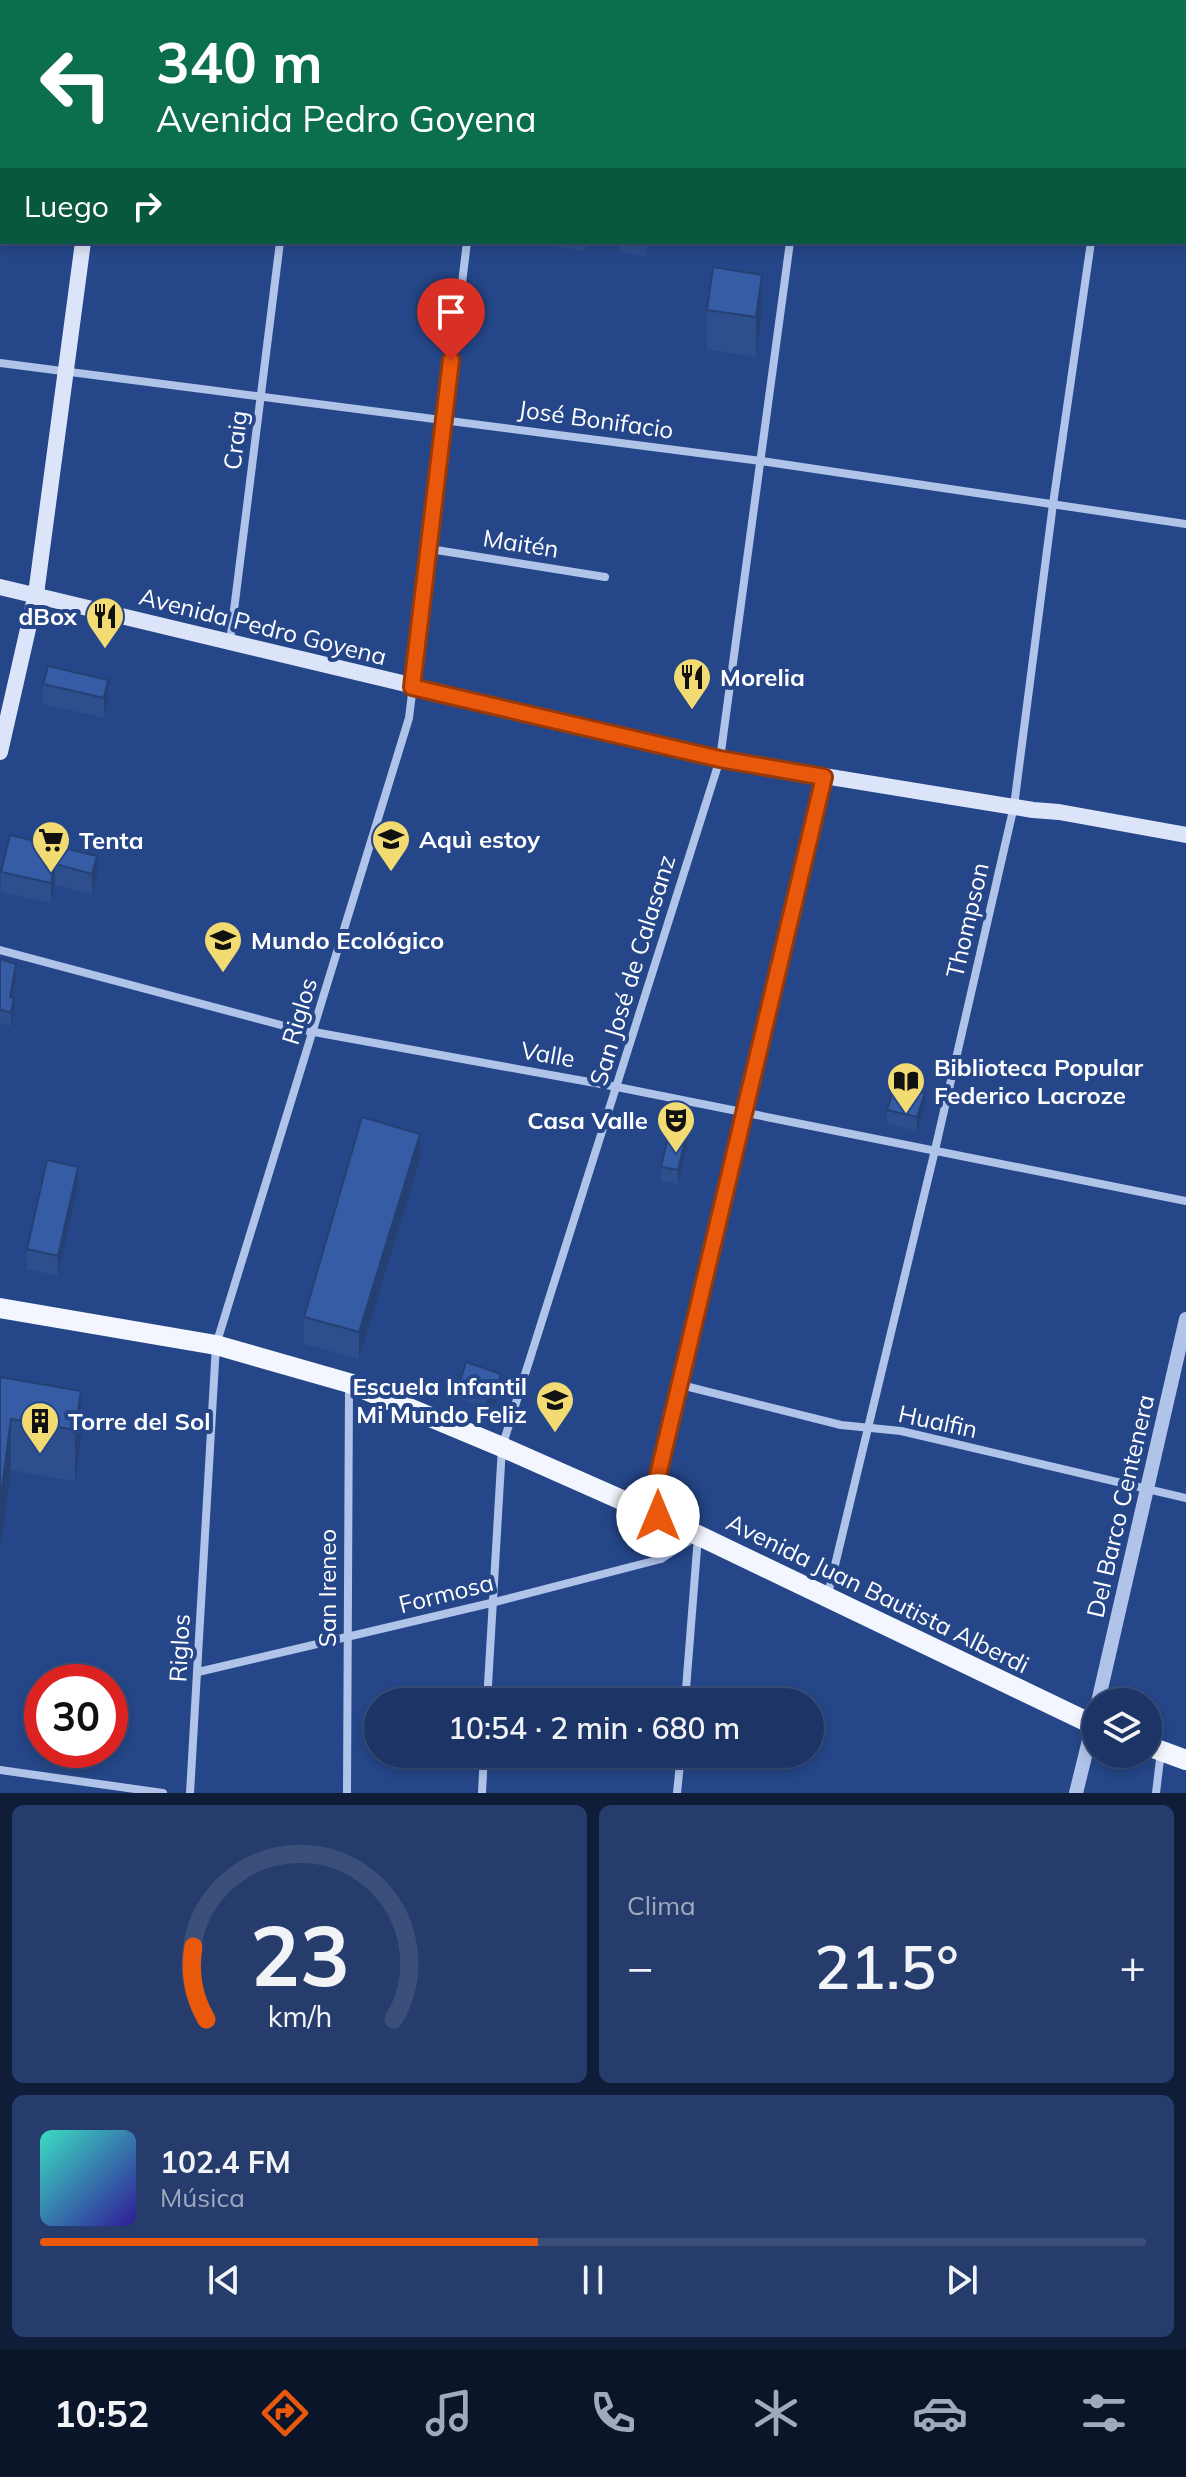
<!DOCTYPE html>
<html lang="es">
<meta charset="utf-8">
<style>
body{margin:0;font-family:Mulish,sans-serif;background:#253c6c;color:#f1f3f6;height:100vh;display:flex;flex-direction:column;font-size:30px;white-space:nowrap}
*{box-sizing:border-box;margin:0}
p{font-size:26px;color:#a0aabf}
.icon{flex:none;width:44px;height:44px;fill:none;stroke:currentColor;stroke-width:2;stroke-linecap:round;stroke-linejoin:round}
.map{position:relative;height:1793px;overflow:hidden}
.sheet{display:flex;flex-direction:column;gap:12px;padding:12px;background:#0f1d38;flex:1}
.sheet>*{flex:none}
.top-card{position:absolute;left:0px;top:0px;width:1186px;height:244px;box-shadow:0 4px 12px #0003,0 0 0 2px #3a4f7a;background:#0b6e4f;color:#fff;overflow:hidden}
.buttons{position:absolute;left:1082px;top:1688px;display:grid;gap:16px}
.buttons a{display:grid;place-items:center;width:80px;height:80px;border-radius:50%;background:#1c3466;box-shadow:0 4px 12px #0003,0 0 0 2px #3a4f7a;font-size:40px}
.speed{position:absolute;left:24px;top:1664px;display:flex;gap:16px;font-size:40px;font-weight:700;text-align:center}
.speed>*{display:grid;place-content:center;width:104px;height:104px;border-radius:50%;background:#1c3466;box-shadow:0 4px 12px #0003,0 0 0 2px #3a4f7a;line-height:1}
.speed .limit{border:12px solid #d22;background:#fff;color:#111}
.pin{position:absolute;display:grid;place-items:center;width:68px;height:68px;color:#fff;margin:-82px -34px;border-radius:50% 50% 50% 0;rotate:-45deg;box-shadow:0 0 8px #0007}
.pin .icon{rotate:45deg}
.me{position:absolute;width:88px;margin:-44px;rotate:0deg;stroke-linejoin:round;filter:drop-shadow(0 0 6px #0008)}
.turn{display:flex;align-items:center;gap:28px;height:168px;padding:0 24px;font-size:36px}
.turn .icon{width:104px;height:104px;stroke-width:2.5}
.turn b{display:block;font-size:56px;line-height:68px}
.then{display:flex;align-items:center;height:76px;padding:0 24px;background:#0003;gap:16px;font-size:30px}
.big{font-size:60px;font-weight:600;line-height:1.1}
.sheet .tile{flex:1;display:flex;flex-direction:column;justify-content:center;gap:12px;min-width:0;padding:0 28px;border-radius:12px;background:#253c6c}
.sheet .dial{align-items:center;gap:0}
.dial svg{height:208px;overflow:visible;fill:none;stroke:#3a4f7a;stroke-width:7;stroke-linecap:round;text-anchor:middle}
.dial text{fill:#f1f3f6;stroke:none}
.song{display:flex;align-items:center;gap:24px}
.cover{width:96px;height:96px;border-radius:12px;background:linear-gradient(135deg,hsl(170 70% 55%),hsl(250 70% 35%))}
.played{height:8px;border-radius:4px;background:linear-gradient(90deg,#ea580c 45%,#3a4f7a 45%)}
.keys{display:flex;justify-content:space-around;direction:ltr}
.heat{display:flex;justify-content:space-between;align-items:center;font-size:44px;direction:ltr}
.sheet .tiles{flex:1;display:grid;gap:12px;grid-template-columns:1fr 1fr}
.tile:last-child{grid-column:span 2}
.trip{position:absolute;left:364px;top:1688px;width:460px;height:80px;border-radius:40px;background:#1c3466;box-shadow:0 4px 12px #0003,0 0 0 2px #3a4f7a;font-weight:600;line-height:80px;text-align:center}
.menu{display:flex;height:128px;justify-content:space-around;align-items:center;background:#0b1529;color:#a0aabf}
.menu .icon{width:56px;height:56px}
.menu .active{color:#ea580c}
.menu b{font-size:36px;color:#f1f3f6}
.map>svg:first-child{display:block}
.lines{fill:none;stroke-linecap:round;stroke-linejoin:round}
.minor{stroke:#b0c4e9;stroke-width:8}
.tertiary{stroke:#b0c4e9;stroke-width:14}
.secondary{stroke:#dbe4f8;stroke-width:16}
.primary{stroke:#f3f6fe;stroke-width:20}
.wall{fill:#2e4f8d}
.shaded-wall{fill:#254073}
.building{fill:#355ca4;stroke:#254073;stroke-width:2}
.route-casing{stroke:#983908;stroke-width:20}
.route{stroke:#ea580c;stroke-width:14}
.labels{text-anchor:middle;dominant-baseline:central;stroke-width:8;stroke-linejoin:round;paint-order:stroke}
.street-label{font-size:24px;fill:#fff;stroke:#254688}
.poi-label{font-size:24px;font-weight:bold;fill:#fff;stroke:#254688;text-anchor:start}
</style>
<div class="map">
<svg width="1186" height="1793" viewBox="0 0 1186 1793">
<rect width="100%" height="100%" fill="#254688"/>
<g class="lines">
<g class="minor">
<polyline points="311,2 311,0"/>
<polyline points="499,2 499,0"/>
<polyline points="824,2 824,0"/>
<polyline points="1126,2 1127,0"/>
<polyline points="0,363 761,461 1186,524"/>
<polyline points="430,549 605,577"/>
<polyline points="230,642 280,242"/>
<polyline points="0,950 292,1028 617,1087 1186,1201"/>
<polyline points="681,1385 841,1425 901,1431 1186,1498"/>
<polyline points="661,1559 655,1488 824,777"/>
<polyline points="828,1594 935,1150 1014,806 1053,504 1091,242"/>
<polyline points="198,1672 491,1603 661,1559 697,1536"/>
<polyline points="487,1702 502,1447 720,759 790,242"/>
<polyline points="685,1702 698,1536"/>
<polyline points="0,1770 163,1793"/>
<polyline points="190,1793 216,1345 409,718 467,242"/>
<polyline points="347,1793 349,1386"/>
<polyline points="482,1793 484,1754"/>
<polyline points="677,1793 681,1754"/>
<polyline points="1156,1793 1161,1751"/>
</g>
<g class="tertiary">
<polyline points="1098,1702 1186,1319"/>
<polyline points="1076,1793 1095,1716"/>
</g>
<g class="secondary">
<polyline points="111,2 111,0"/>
<polyline points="0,587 720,759 1033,810 1059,812 1186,835"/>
<polyline points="0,752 36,594 83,242"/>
</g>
<g class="primary">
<polyline points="0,39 2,39"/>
<polyline points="1184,201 1186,201"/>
<polyline points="0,1308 216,1345 349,1383 502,1447 658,1516 1096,1726"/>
<polyline points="1148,1746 1186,1760"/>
</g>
</g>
<g class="wall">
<polygon points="552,242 587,242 585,251 552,246"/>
<polygon points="619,242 647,242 646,256 619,252"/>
<polygon points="707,310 762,314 756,357 707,349"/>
<polygon points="48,666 108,700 104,718 43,704 43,684"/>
<polygon points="10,835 97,876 92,894 55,885 51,903 1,892 1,872"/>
<polygon points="0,959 16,978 12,998 14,1012 11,1026 0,1023"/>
<polygon points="925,1107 917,1131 887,1123 887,1110"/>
<polygon points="691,1128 678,1184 661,1181 661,1167"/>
<polygon points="420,1160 359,1359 304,1344 304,1317"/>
<polygon points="78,1187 58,1276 27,1269 27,1249"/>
<polygon points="0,1377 81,1391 81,1442 75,1481 11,1470 0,1553"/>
<polygon points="459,1385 501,1388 494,1408 487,1410 459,1398"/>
</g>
<g class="shaded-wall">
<polygon points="762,275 762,314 756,357 756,317"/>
<polygon points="108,680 108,700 104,718 104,698"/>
<polygon points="97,856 97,876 92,894 92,874"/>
<polygon points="55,864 55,885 51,903 51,883"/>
<polygon points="16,964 16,978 10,1010 10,997"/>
<polygon points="14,998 14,1012 11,1026 11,1012"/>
<polygon points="925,1093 925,1107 917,1131 917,1117"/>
<polygon points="691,1115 691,1128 678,1184 678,1170"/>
<polygon points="420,1134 420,1160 359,1359 359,1332"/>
<polygon points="78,1167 78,1187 58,1276 58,1256"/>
<polygon points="501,1374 501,1388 494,1408 487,1410 487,1397"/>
<polygon points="81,1391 81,1442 75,1481 75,1430"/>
<polygon points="11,1419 11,1470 0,1553 0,1503"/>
</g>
<g class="building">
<polygon points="58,0 71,0 67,2 58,2"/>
<rect x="139" y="0" width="31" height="2"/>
<polygon points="314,0 344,0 343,2 314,2"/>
<polygon points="713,267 762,275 756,317 707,310"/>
<polygon points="48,666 108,680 104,698 43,684"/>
<polygon points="10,835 97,856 92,874 55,864 51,883 1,872"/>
<polygon points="0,959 16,964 10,997 14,998 11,1012 0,1010"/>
<polygon points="895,1085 925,1093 917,1117 887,1110"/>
<polygon points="674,1112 691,1115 678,1170 661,1167"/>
<polygon points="362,1117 420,1134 359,1332 304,1317"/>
<polygon points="47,1160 78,1167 58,1256 27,1249"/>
<polygon points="466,1362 501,1374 494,1395 487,1397 459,1385"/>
<polygon points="0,1377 81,1391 75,1430 11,1419 0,1503"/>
</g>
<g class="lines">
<g class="route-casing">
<polyline id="route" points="451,360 412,687 720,759 824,777 655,1488 658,1516"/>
</g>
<use href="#route" class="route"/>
</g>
<defs>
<g id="restaurant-pin" transform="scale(2)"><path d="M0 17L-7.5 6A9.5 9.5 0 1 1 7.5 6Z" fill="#f3db74" stroke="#254688"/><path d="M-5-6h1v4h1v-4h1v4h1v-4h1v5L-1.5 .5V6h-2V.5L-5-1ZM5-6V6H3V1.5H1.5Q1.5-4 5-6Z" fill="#111"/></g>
<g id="school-pin" transform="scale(2)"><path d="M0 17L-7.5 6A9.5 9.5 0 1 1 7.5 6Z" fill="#f3db74" stroke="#254688"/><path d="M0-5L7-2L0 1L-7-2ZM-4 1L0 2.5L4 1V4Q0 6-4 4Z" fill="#111"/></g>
<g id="supermarket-pin" transform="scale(2)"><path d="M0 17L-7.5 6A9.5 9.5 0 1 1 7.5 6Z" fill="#f3db74" stroke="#254688"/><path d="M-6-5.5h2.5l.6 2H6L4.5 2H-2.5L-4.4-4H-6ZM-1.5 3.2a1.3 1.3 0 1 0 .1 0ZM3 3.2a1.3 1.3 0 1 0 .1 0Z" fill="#111"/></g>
<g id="library-pin" transform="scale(2)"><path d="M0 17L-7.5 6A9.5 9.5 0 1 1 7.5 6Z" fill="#f3db74" stroke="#254688"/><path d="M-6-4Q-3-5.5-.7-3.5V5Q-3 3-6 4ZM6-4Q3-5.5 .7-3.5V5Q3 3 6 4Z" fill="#111"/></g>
<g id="theatre-pin" transform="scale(2)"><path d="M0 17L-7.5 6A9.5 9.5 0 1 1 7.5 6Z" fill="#f3db74" stroke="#254688"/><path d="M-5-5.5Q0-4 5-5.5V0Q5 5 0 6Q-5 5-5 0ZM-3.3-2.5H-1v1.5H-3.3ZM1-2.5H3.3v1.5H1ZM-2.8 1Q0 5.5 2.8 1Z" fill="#111"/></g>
<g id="building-pin" transform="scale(2)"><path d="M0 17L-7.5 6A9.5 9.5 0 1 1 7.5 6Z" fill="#f3db74" stroke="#254688"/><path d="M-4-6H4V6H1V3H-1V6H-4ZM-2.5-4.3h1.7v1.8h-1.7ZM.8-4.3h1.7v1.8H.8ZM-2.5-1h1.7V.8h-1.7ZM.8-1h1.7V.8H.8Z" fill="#111"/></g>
</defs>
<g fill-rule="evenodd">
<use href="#restaurant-pin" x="105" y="616"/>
<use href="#restaurant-pin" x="692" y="677"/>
<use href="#school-pin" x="391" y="839"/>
<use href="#supermarket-pin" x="51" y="840"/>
<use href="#school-pin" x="223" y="940"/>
<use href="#library-pin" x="906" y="1081"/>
<use href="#theatre-pin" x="676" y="1120"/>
<use href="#school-pin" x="555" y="1400"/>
<use href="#building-pin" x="40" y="1421"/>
</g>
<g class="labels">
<g class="street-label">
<text transform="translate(596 419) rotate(8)">José Bonifacio</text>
<text transform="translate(235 440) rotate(-83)">Craig</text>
<text transform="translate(521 543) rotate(9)">Maitén</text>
<text transform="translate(263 626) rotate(14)">Avenida Pedro Goyena</text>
<text transform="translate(967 920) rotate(-77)">Thompson</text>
<text transform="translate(632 970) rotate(-73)">San José de Calasanz</text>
<text transform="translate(299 1011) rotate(-73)">Riglos</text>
<text transform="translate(548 1054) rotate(10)">Valle</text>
<text transform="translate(938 1421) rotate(12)">Hualfin</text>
<text transform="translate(1120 1506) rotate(-77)">Del Barco Centenera</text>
<text transform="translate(327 1588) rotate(-90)">San Ireneo</text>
<text transform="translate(446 1593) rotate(-14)">Formosa</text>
<text transform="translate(878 1593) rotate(26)">Avenida Juan Bautista Alberdi</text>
<text transform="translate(179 1648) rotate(-87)">Riglos</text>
</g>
<g class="poi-label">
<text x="77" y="616" text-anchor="end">dBox</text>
<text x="720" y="677">Morelia</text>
<text x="419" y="839">Aquì estoy</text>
<text x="79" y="840">Tenta</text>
<text x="251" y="940">Mundo Ecológico</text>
<text x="934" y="1067">Biblioteca Popular<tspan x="934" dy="28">Federico Lacroze</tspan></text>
<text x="648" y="1120" text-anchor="end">Casa Valle</text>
<text x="527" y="1386" text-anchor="end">Escuela Infantil<tspan x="527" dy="28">Mi Mundo Feliz</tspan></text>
<text x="68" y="1421">Torre del Sol</text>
</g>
</g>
</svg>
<div class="buttons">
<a><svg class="icon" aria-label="layers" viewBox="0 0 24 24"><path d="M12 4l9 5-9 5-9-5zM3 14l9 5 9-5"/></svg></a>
</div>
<div class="speed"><div class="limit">30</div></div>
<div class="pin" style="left:451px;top:360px;background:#d93025"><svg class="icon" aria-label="arrive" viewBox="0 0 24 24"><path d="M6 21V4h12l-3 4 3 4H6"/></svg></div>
<svg class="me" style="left:658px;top:1516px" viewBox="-20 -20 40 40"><circle r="19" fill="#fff"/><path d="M0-13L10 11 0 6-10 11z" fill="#ea580c"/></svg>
<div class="trip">10:54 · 2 min · 680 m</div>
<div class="top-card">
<div class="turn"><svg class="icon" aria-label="left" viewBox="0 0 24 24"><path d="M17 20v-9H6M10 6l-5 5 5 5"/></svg><div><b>340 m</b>Avenida Pedro Goyena</div></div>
<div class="then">Luego<svg class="icon" aria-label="right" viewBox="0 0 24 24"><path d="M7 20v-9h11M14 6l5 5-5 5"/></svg></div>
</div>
</div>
<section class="sheet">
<div class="tiles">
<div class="tile dial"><svg viewBox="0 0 100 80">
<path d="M14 69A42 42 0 1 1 86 69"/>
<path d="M14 69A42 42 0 0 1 9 41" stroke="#ea580c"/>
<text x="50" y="56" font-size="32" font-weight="700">23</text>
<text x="50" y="72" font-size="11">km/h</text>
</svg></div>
<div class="tile"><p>Clima</p>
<div class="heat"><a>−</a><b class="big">21.5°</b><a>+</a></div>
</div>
<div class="tile">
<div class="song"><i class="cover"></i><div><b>102.4 FM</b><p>Música</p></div></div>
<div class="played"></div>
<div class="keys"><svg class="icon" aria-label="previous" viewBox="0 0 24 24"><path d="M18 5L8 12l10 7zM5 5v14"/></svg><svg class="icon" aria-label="pause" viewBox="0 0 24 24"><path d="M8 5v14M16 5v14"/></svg><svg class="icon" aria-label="next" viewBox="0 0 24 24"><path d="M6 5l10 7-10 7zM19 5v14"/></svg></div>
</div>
</div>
</section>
<nav class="menu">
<b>10:52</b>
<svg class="icon active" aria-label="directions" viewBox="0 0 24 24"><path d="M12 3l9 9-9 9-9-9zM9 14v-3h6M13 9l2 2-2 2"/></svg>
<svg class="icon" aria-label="music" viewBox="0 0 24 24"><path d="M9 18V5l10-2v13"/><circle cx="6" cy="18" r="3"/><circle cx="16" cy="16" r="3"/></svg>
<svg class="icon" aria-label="phone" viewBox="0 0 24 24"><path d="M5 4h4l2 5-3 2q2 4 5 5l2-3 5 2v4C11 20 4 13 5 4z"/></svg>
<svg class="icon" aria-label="climate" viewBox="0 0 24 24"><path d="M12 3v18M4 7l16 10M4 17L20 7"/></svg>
<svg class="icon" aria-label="car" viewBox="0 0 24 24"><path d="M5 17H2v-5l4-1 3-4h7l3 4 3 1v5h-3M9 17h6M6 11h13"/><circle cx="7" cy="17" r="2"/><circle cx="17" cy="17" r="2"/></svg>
<svg class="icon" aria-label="filters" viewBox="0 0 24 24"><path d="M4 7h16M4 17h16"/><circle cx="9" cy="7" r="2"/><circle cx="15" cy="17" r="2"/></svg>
</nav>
